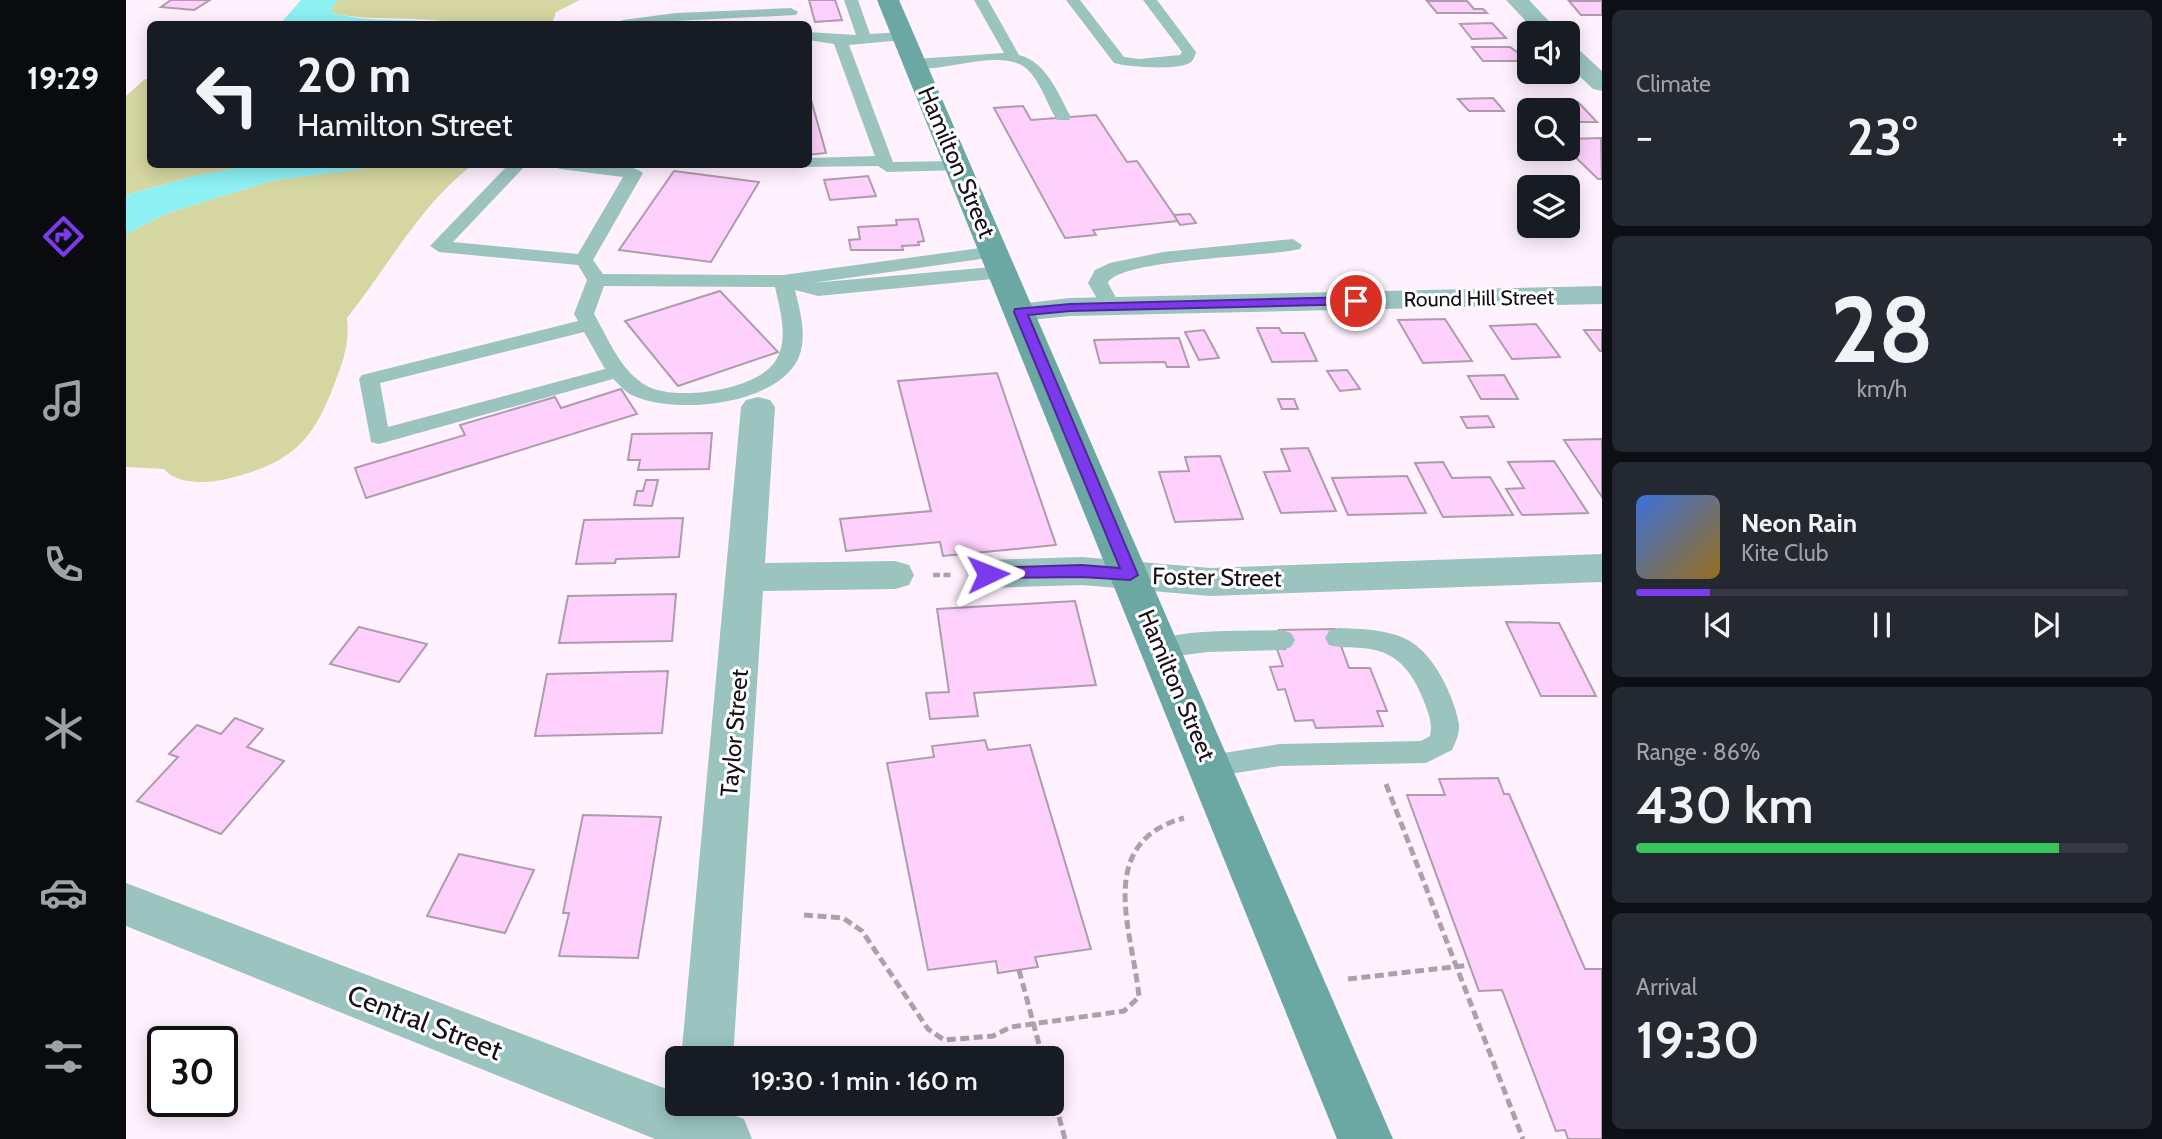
<!DOCTYPE html>
<meta charset="utf-8">
<style>
body{margin:0;font-family:Cabin,sans-serif;background:#242831;color:#f1f3f6;height:100vh;display:flex;flex-direction:column;font-size:26px;white-space:nowrap}
*{box-sizing:border-box;margin:0}
p{font-size:23px;color:#9ea1a6}
.icon{flex:none;width:38px;height:38px;fill:none;stroke:currentColor;stroke-width:2;stroke-linecap:round;stroke-linejoin:round}
.map{position:relative;flex:1;overflow:hidden}
.sheet{display:flex;flex-direction:column;gap:10px;padding:10px;background:#0d0f14;width:560px}
.sheet>*{flex:none}
.hud{position:absolute;left:21px;top:21px;width:665px;height:147px;border-radius:10px;box-shadow:0 4px 18px #0003;background:#171b24;color:#f1f3f6;overflow:hidden}
.controls{position:absolute;left:1391px;top:21px;display:grid;gap:14px}
.controls a{display:grid;place-items:center;width:63px;height:63px;border-radius:10px;background:#171b24;box-shadow:0 4px 18px #0003;font-size:35px}
.speed{position:absolute;left:21px;top:1026px;display:flex;gap:14px;font-size:35px;font-weight:700;text-align:center}
.speed>*{display:grid;place-content:center;width:91px;height:91px;border-radius:50%;background:#171b24;box-shadow:0 4px 18px #0003;line-height:1}
.speed .limit{border:4px solid #111;border-radius:10px;background:#fff;color:#111}
.pin{position:absolute;display:grid;place-items:center;width:60px;height:60px;color:#fff;margin:-30px;border:4px solid #fff;border-radius:50%;box-shadow:0 2px 7px #0007}
.me{position:absolute;width:77px;margin:-38px;rotate:88deg;stroke-linejoin:round;filter:drop-shadow(0 0 5px #0008)}
.turn{display:flex;align-items:center;gap:24px;height:147px;padding:0 35px;font-size:32px}
.turn .icon{width:91px;height:91px;stroke-width:2.5}
.turn b{display:block;font-size:49px;line-height:60px}
.big{font-size:52px;font-weight:600;line-height:1.1}
.sheet .card{flex:1;display:flex;flex-direction:column;justify-content:center;gap:10px;min-width:0;padding:0 24px;border-radius:10px;background:#242831}
.sheet .dial{align-items:center;gap:0}
.dial b{font-size:91px;line-height:1}
.song{display:flex;align-items:center;gap:21px}
.cover{width:84px;height:84px;border-radius:10px;background:linear-gradient(135deg,hsl(220 70% 55%),hsl(40 70% 35%))}
.played{height:7px;border-radius:4px;background:linear-gradient(90deg,#7c3aed 15%,#363941 15%)}
.keys{display:flex;justify-content:space-around;direction:ltr}
.heat{display:flex;justify-content:space-between;align-items:center;font-size:38px;direction:ltr}
.charge{height:10px;border-radius:5px;background:linear-gradient(90deg,#34c759 86%,#363941 0)}
.trip{position:absolute;left:539px;top:1046px;width:399px;height:70px;border-radius:10px;background:#171b24;box-shadow:0 4px 18px #0003;font-weight:600;line-height:70px;text-align:center}
main{display:flex;flex:1;min-height:0}
.menu{display:flex;flex-direction:column;width:126px;justify-content:space-around;align-items:center;background:#090b0e;color:#9ea1a6}
.menu .icon{width:49px;height:49px}
.menu .active{color:#7c3aed}
.menu b{font-size:32px;color:#f1f3f6}
.map>svg:first-child{display:block}
.green{fill:#d4d7a1}
.water{fill:#8df1f4}
.building{fill:#fed1fc;stroke:#af9bae;stroke-width:2}
.lines{fill:none;stroke-linecap:round;stroke-linejoin:round}
.path-far1{stroke:#aba0ab;stroke-width:4.5;stroke-dasharray:7 3.5;stroke-linecap:butt}
.path{stroke:#aba0ab;stroke-width:5;stroke-dasharray:9 4.5;stroke-linecap:butt}
.service{fill:#9bc3bf;fill-rule:evenodd}
.minor{fill:#9bc3bf;fill-rule:evenodd}
.tertiary{fill:#9bc3bf;fill-rule:evenodd}
.secondary{fill:#6ba8a3;fill-rule:evenodd}
.route{fill:#7c3aed;stroke:#51269a;stroke-width:2}
.labels{text-anchor:middle;dominant-baseline:central;stroke-width:6;stroke-linejoin:round;paint-order:stroke}
.far-street-label{font-size:21px;fill:#171017;stroke:#fff}
.street-label{font-size:24px;fill:#171017;stroke:#fff}
.near-street-label{font-size:28px;fill:#171017;stroke:#fff}
</style>
<main>
<nav class="menu">
<b>19:29</b>
<svg class="icon active" aria-label="directions" viewBox="0 0 24 24"><path d="M12 3l9 9-9 9-9-9zM9 14v-3h6M13 9l2 2-2 2"/></svg>
<svg class="icon" aria-label="music" viewBox="0 0 24 24"><path d="M9 18V5l10-2v13"/><circle cx="6" cy="18" r="3"/><circle cx="16" cy="16" r="3"/></svg>
<svg class="icon" aria-label="phone" viewBox="0 0 24 24"><path d="M5 4h4l2 5-3 2q2 4 5 5l2-3 5 2v4C11 20 4 13 5 4z"/></svg>
<svg class="icon" aria-label="climate" viewBox="0 0 24 24"><path d="M12 3v18M4 7l16 10M4 17L20 7"/></svg>
<svg class="icon" aria-label="car" viewBox="0 0 24 24"><path d="M5 17H2v-5l4-1 3-4h7l3 4 3 1v5h-3M9 17h6M6 11h13"/><circle cx="7" cy="17" r="2"/><circle cx="17" cy="17" r="2"/></svg>
<svg class="icon" aria-label="filters" viewBox="0 0 24 24"><path d="M4 7h16M4 17h16"/><circle cx="9" cy="7" r="2"/><circle cx="15" cy="17" r="2"/></svg>
</nav>
<div class="map">
<svg width="1476" height="1139" viewBox="0 0 1476 1139">
<rect width="100%" height="100%" fill="#fff2fe"/>
<g class="green">
<path d="M212 0H454L430 12 426 24C385 24 346 24 306 20 273 17 240 21 207 13L205 9Z"/>
<polygon points="19,79 24,80 24,164 132,165 68,176 0,195 0,96"/>
<path d="M265 164 346 165C292 208 263 265 221 318 224 343 217 362 208 385 189 434 172 458 119 474 105 478 91 482 77 482 63 482 47 480 38 469L0 467V234L42 213 144 181Z"/>
</g>
<g class="water">
<path d="M175 0H212L205 9 207 13C246 24 287 17 325 24H154Z"/>
<polygon points="132,164 265,165 144,181 42,213 0,234 0,195 68,176"/>
</g>
<g class="building">
<polygon points="45,0 84,0 68,10 35,7"/>
<polygon points="683,0 709,0 716,20 689,22"/>
<polygon points="1301,1 1341,1 1348,9 1357,9 1361,13 1311,13"/>
<polygon points="1443,1 1476,1 1476,15 1455,15"/>
<polygon points="1366,23 1380,38 1346,39 1334,24"/>
<polygon points="1346,47 1384,47 1404,61 1357,61"/>
<polygon points="682,89 700,153 682,155"/>
<polygon points="1367,98 1378,111 1343,111 1332,99"/>
<polygon points="1452,102 1471,122 1442,122 1442,110 1410,110 1403,103"/>
<polygon points="897,106 905,120 970,115 1001,162 1011,161 1052,221 967,230 970,235 939,238 868,108"/>
<polygon points="1475,138 1476,179 1472,179 1441,149 1442,139"/>
<polygon points="548,171 633,182 585,262 493,250"/>
<polygon points="742,176 750,196 704,200 698,180"/>
<polygon points="1064,214 1070,223 1054,225 1048,215"/>
<polygon points="792,219 798,241 792,242 793,245 776,246 777,250 725,250 723,240 734,239 732,227 771,225 770,220"/>
<polygon points="594,291 652,352 552,386 499,321"/>
<polygon points="1319,319 1346,361 1297,363 1272,320"/>
<polygon points="1410,324 1434,357 1386,359 1364,326"/>
<polygon points="1131,328 1153,328 1156,333 1178,333 1191,361 1146,362"/>
<polygon points="1078,330 1093,358 1073,360 1059,332"/>
<polygon points="1458,330 1476,330 1476,351 1474,351"/>
<polygon points="1053,338 1063,367 1041,367 1039,362 974,363 968,340"/>
<polygon points="1221,370 1234,389 1214,391 1201,371"/>
<polygon points="871,373 930,545 817,556 814,542 720,551 714,519 805,511 772,381"/>
<polygon points="1378,375 1392,399 1355,399 1342,376"/>
<polygon points="495,389 511,414 240,498 229,468 339,435 334,425 429,397 435,408"/>
<polygon points="1152,399 1168,399 1172,409 1156,409"/>
<polygon points="1362,416 1368,427 1341,428 1335,417"/>
<polygon points="586,433 583,469 512,470 514,460 502,460 506,434"/>
<polygon points="1476,439 1476,497 1438,440"/>
<polygon points="1182,448 1210,511 1155,513 1138,472 1164,471 1155,449"/>
<polygon points="1094,456 1117,519 1049,522 1033,472 1063,471 1059,457"/>
<polygon points="1428,461 1462,513 1396,515 1380,489 1398,488 1382,462"/>
<polygon points="1317,462 1326,478 1364,477 1387,515 1317,517 1289,463"/>
<polygon points="1281,476 1300,513 1222,515 1206,478"/>
<polygon points="520,480 532,480 526,506 508,505 511,491 517,491"/>
<polygon points="557,518 553,557 490,559 489,563 450,564 458,520"/>
<polygon points="550,594 546,641 433,643 442,596"/>
<polygon points="949,601 970,685 848,693 852,716 804,719 800,693 823,692 811,609"/>
<polygon points="1380,622 1433,623 1470,696 1415,696"/>
<polygon points="233,627 301,644 273,682 204,664"/>
<polygon points="1209,629 1223,668 1244,668 1261,711 1251,711 1257,726 1190,728 1187,720 1169,721 1159,689 1152,690 1144,667 1157,666 1151,649 1159,649 1153,630"/>
<polygon points="542,671 536,733 409,736 421,674"/>
<polygon points="109,718 137,729 121,747 158,761 95,834 11,801 52,757 43,754 71,725 95,734"/>
<polygon points="859,740 862,750 904,745 965,949 909,957 912,967 872,973 870,961 802,970 761,763 808,757 806,746"/>
<polygon points="1372,778 1378,794 1383,794 1459,969 1476,969 1476,1139 1442,1139 1439,1130 1430,1131 1376,990 1353,991 1281,795 1319,795 1313,779"/>
<polygon points="457,815 535,817 512,958 433,956 443,913 437,913"/>
<polygon points="333,854 408,870 379,933 301,916"/>
</g>
<g class="lines">
<polyline class="path-far1" points="807,575 826,575"/>
<g class="path">
<polyline points="1260,784 1397,1139"/>
<path d="M678 915 717 918 736 931 802 1029 818 1040 867 1036 885 1027 998 1011 1013 997C1007 932 967 843 1058 818"/>
<polyline points="893,970 917,1059"/>
<polyline points="1222,979 1344,965"/>
<polyline points="926,1091 939,1139"/>
</g>
<g class="service">
<polygon points="718,0 732,0 744,34 777,32 784,36 777,40 723,45 767,162 832,161 840,166 838,170 761,172 752,166 676,167 675,164 682,164 682,158 749,156 708,44 682,40 682,32 730,35"/>
<path d="M848 0H862L893 55C921 62 932 94 945 117L943 120H931C921 105 915 82 901 69 874 46 815 75 784 67L781 64 789 59 878 53Z"/>
<path d="M940 0H954L998 57 1013 59 1054 55 1056 52 1017 0H1031L1070 52C1070 54 1067 61 1065 62 1054 71 1002 67 988 63Z"/>
<polygon points="665,8 672,12 670,15 490,24 497,20 550,13"/>
<path d="M383 164H401L327 242 452 254 497 177 434 169 426 164C446 164 503 160 517 173L467 260 477 274 657 275 869 246 876 248 878 252 876 256 686 283 877 266 886 272 877 278 692 296 669 290C674 311 682 338 672 359 650 405 550 415 508 396 500 393 494 385 487 379L253 444 245 442 233 379 236 375 452 321 448 314 461 280 452 265 313 252 304 246ZM478 286 649 287C654 309 663 339 650 360 633 390 550 402 521 386 495 372 482 338 468 314ZM458 332 479 369 262 427 254 383Z"/>
<path d="M1167 239 1176 245 1174 249C1142 257 992 259 982 283L995 307 985 313 978 311 962 283 969 270 984 263 1037 252Z"/>
<path d="M1212 628C1236 629 1261 629 1282 640 1308 654 1328 696 1333 724 1334 732 1330 742 1326 750L1300 763 1154 766 1085 777 1075 774 1071 766 1075 758 1085 755 1154 744 1295 741 1304 736C1307 723 1302 712 1297 699 1285 669 1269 650 1235 648 1224 647 1214 648 1203 645L1199 638 1203 631Z"/>
<path d="M1156 630 1165 633 1169 640 1165 647 1156 650 1082 652 1035 658 1026 655 1022 648 1026 641C1067 628 1114 632 1156 630Z"/>
</g>
<g class="minor">
<polygon points="1380,0 1403,0 1434,33 1411,33"/>
<polygon points="1442,45 1450,47 1476,71 1476,91 1467,89 1442,65"/>
<polygon points="1476,286 1476,304 944,316 894,321 883,319 879,312 883,305 944,298"/>
<polygon points="632,397 644,400 649,407 639,563 769,561 783,565 788,575 783,585 769,589 637,591 607,1059 555,1059 615,407 620,400"/>
<polygon points="1476,554 1476,582 1084,596 956,585 862,588 848,584 843,574 848,564 862,560 956,557 1084,568"/>
</g>
<path class="tertiary" d="M0 883 551 1093V1104C579 1104 592 1109 618 1119L626 1139H529L0 926Z"/>
<polygon class="secondary" points="751,0 773,0 1267,1139 1211,1139"/>
</g>
<polygon class="route" points="1230,297 1237,301 1235,304 944,311 902,315 1012,575 1004,580 956,577 856,578 856,570 862,568 956,565 994,568 888,312 889,309 944,304"/>
<g class="labels">
<g class="far-street-label">
<text transform="translate(1353 298) rotate(-1)">Round Hill Street</text>
</g>
<g class="street-label">
<text transform="translate(831 162) rotate(67)">Hamilton Street</text>
<text transform="translate(1091 577) rotate(1)">Foster Street</text>
<text transform="translate(1051 685) rotate(67)">Hamilton Street</text>
<text transform="translate(608 733) rotate(-85)">Taylor Street</text>
</g>
<g class="near-street-label">
<text transform="translate(299 1022) rotate(21)">Central Street</text>
</g>
</g>
</svg>
<div class="controls">
<a><svg class="icon" aria-label="sound" viewBox="0 0 24 24"><path d="M4 9h4l5-4v14l-5-4H4zM17 9q2 3 0 6"/></svg></a>
<a><svg class="icon" aria-label="search" viewBox="0 0 24 24"><circle cx="10" cy="10" r="6"/><path d="M15 15l6 6"/></svg></a>
<a><svg class="icon" aria-label="layers" viewBox="0 0 24 24"><path d="M12 4l9 5-9 5-9-5zM3 14l9 5 9-5"/></svg></a>
</div>
<div class="speed"><div class="limit">30</div></div>
<div class="pin" style="left:1230px;top:301px;background:#d93025"><svg class="icon" aria-label="arrive" viewBox="0 0 24 24"><path d="M6 21V4h12l-3 4 3 4H6"/></svg></div>
<svg class="me" style="left:862px;top:574px" viewBox="-20 -20 40 40"><path d="M0-17L14 15 0 8-14 15z" fill="#7c3aed" stroke="#fff" stroke-width="4"/></svg>
<div class="trip">19:30 · 1 min · 160 m</div>
<div class="hud">
<div class="turn"><svg class="icon" aria-label="left" viewBox="0 0 24 24"><path d="M17 20v-9H6M10 6l-5 5 5 5"/></svg><div><b>20 m</b>Hamilton Street</div></div>
</div>
</div>
<section class="sheet">
<div class="card"><p>Climate</p>
<div class="heat"><a>−</a><b class="big">23°</b><a>+</a></div>
</div>
<div class="card dial"><b>28</b><p>km/h</p></div>
<div class="card">
<div class="song"><i class="cover"></i><div><b>Neon Rain</b><p>Kite Club</p></div></div>
<div class="played"></div>
<div class="keys"><svg class="icon" aria-label="previous" viewBox="0 0 24 24"><path d="M18 5L8 12l10 7zM5 5v14"/></svg><svg class="icon" aria-label="pause" viewBox="0 0 24 24"><path d="M8 5v14M16 5v14"/></svg><svg class="icon" aria-label="next" viewBox="0 0 24 24"><path d="M6 5l10 7-10 7zM19 5v14"/></svg></div>
</div>
<div class="card"><p>Range · 86%</p><b class="big">430 km</b><div class="charge"></div></div>
<div class="card"><p>Arrival</p><b class="big">19:30</b></div>
</section>
</main>
